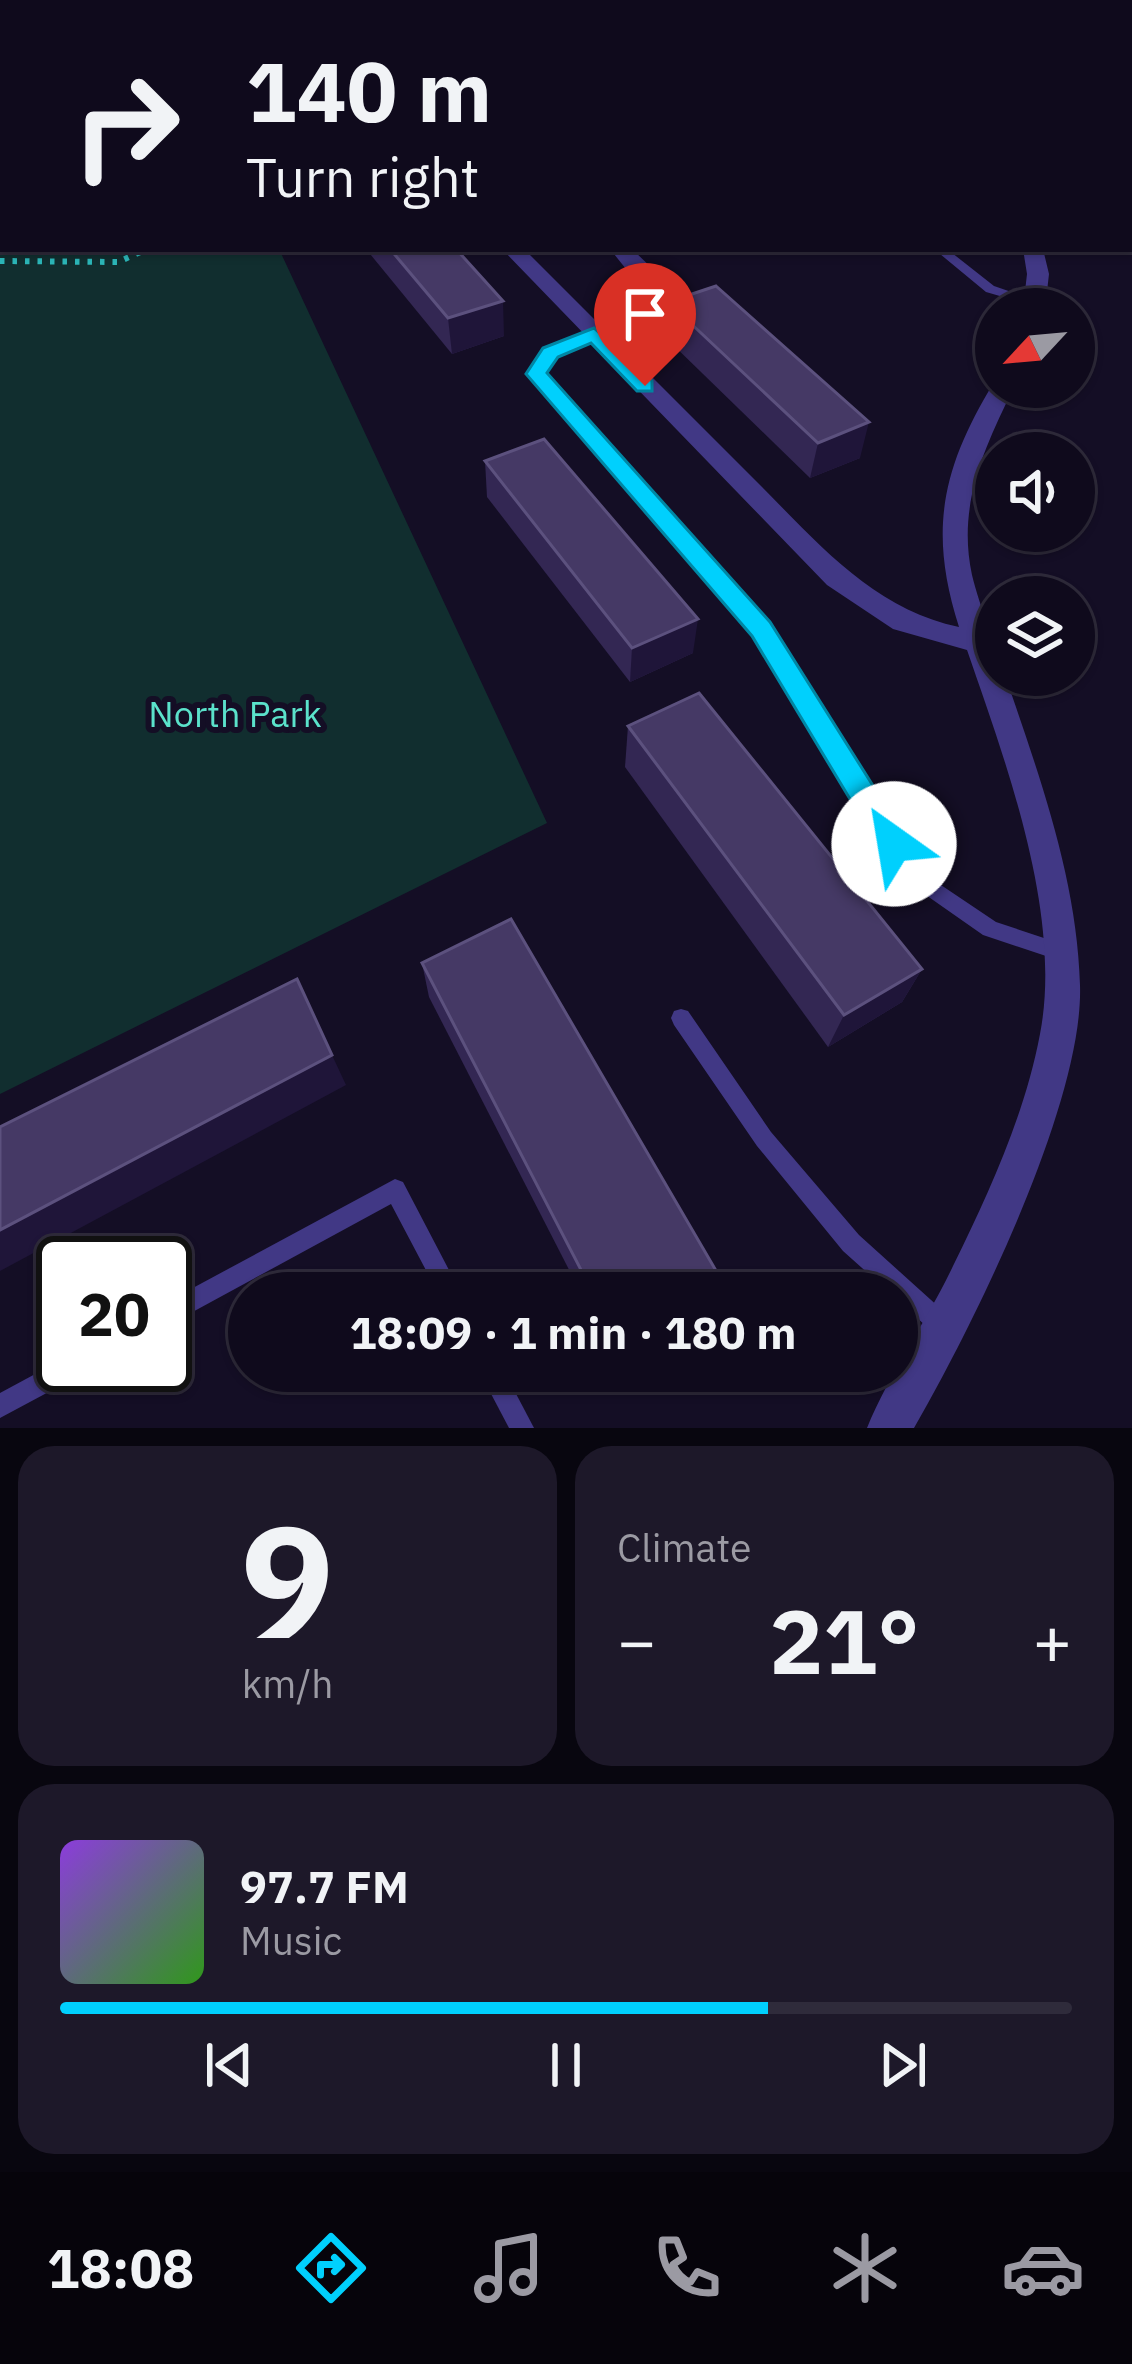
<!DOCTYPE html>
<meta charset="utf-8">
<style>
body{margin:0;font-family:"IBM Plex Sans",sans-serif;background:#1d1829;color:#f1f3f6;height:100vh;display:flex;flex-direction:column;font-size:45px;white-space:nowrap}
*{box-sizing:border-box;margin:0}
p{font-size:39px;color:#9b9aa3}
.icon{flex:none;width:66px;height:66px;fill:none;stroke:currentColor;stroke-width:2;stroke-linecap:round;stroke-linejoin:round}
.map{position:relative;height:1428px;overflow:hidden}
.drawer{display:flex;flex-direction:column;gap:18px;padding:18px;background:#08060f;flex:1}
.drawer>*{flex:none}
.top-card{position:absolute;left:0px;top:0px;width:1134px;height:252px;box-shadow:0 3px 9px #0004,0 0 0 3px #2f2b3b;background:#0f0a1c;color:#f1f3f6;overflow:hidden}
.needle{width:78px;rotate:244deg}
.controls{position:absolute;left:975px;top:288px;display:grid;gap:24px}
.controls a{display:grid;place-items:center;width:120px;height:120px;border-radius:50%;background:#0f0a1c;box-shadow:0 3px 9px #0004,0 0 0 3px #2f2b3b;font-size:60px}
.speed{position:absolute;left:36px;top:1236px;display:flex;gap:24px;font-size:60px;font-weight:700;text-align:center}
.speed>*{display:grid;place-content:center;width:156px;height:156px;border-radius:50%;background:#0f0a1c;box-shadow:0 3px 9px #0004,0 0 0 3px #2f2b3b;line-height:1}
.speed .limit{border:6px solid #111;border-radius:18px;background:#fff;color:#111}
.pin{position:absolute;display:grid;place-items:center;width:102px;height:102px;color:#fff;margin:-123px -51px;border-radius:50% 50% 50% 0;rotate:-45deg;box-shadow:0 0 12px #0007}
.pin .icon{rotate:45deg}
.me{position:absolute;width:132px;margin:-66px;rotate:328deg;stroke-linejoin:round;filter:drop-shadow(0 0 9px #0008)}
.turn{display:flex;align-items:center;gap:42px;height:252px;padding:0 48px;font-size:54px}
.turn .icon{width:156px;height:156px;stroke-width:2.5}
.turn b{display:block;font-size:84px;line-height:102px}
.big{font-size:90px;font-weight:800;line-height:1.1}
.drawer .card{flex:1;display:flex;flex-direction:column;justify-content:center;gap:18px;min-width:0;padding:0 42px;border-radius:36px;background:#1d1829}
.drawer .dial{align-items:center;gap:0}
.dial b{font-size:156px;line-height:1}
.song{display:flex;align-items:center;gap:36px}
.cover{width:144px;height:144px;border-radius:18px;background:linear-gradient(135deg,hsl(270 70% 55%),hsl(110 70% 35%))}
.played{height:12px;border-radius:6px;background:linear-gradient(90deg,#00d0fd 70%,#2f2b3b 70%)}
.keys{display:flex;justify-content:space-around;direction:ltr}
.heat{display:flex;justify-content:space-between;align-items:center;font-size:66px;direction:ltr}
.drawer .tiles{flex:1;display:grid;gap:18px;grid-template-columns:1fr 1fr}
.card:last-child{grid-column:span 2}
.trip{position:absolute;left:228px;top:1272px;width:690px;height:120px;border-radius:60px;background:#0f0a1c;box-shadow:0 3px 9px #0004,0 0 0 3px #2f2b3b;font-weight:800;line-height:120px;text-align:center}
.dock{display:flex;height:192px;justify-content:space-around;align-items:center;background:#06040b;color:#9b9aa3}
.dock .icon{width:84px;height:84px}
.dock .selected{color:#00d0fd}
.dock b{font-size:54px;color:#f1f3f6}
.map>svg:first-child{display:block}
.green{fill:#112e2f}
.lines{fill:none;stroke-linecap:round;stroke-linejoin:round}
.path-far1{stroke:#2cb7b9;stroke-width:4.5;stroke-dasharray:3 6;stroke-linecap:butt}
.path{stroke:#2cb7b9;stroke-width:6;stroke-dasharray:4.5 8;stroke-linecap:butt}
.service{fill:#413885;fill-rule:evenodd}
.minor{fill:#413885;fill-rule:evenodd}
.wall{fill:#332753}
.shaded-wall{fill:#1f1539}
.building{fill:#453965;stroke:#5c517e;stroke-width:3}
.route{fill:#00d0fd;stroke:#0087a4;stroke-width:3}
.labels{text-anchor:middle;dominant-baseline:central;stroke-width:12;stroke-linejoin:round;paint-order:stroke}
.park-label{font-size:36px;fill:#5be2cb;stroke:#140e25}
</style>
<div class="map">
<svg width="1132" height="1428" viewBox="0 0 1132 1428">
<rect width="100%" height="100%" fill="#140e25"/>
<polygon class="green" points="0,0 651,3 3,3 3,249 279,249 547,823 0,1094"/>
<g class="lines">
<g class="path-far1">
<polyline points="7,3 16,0"/>
<polyline points="147,3 152,0"/>
</g>
<polyline class="path" points="0,261 118,262 147,249"/>
<g class="service">
<polygon points="729,0 740,0 737,3 726,3"/>
<polygon points="924,0 934,0 936,3 926,3"/>
<rect x="1131" y="135" width="1" height="6"/>
<polygon points="1132,159 1132,166 1131,166 1131,159"/>
<polygon points="934,249 947,249 994,286 1041,302 1035,306 986,292"/>
<path d="M594 330 600 334 598 337C576 345 554 351 542 373L555 390 767 625 900 839 935 881 996 922 1068 946 1071 952 1068 958 1061 961 983 935 923 893 888 849 755 633 545 396 530 373C543 347 567 339 594 330Z"/>
<polygon points="681,1009 688,1011 771,1132 859,1235 951,1318 955,1326 951,1334 943,1338 935,1334 897,1300 897,1293 890,1293 843,1251 757,1146 674,1025 671,1018 674,1011"/>
<polygon points="395,1179 403,1182 461,1293 438,1293 391,1204 165,1327 165,1303"/>
<polygon points="63,1359 63,1365 88,1365 84,1373 0,1418 0,1393"/>
<polygon points="479,1371 504,1371 534,1428 509,1428"/>
</g>
<g class="minor">
<polygon points="783,0 799,0 801,3 785,3"/>
<path d="M502 249H524L612 337 642 289 610 249H632L658 274 664 289 626 351C670 395 714 439 758 483 818 543 873 609 959 627 928 530 942 468 994 382L996 387H1014C984 449 957 505 972 575 980 609 996 640 996 675H1005C1039 775 1077 878 1080 985 1084 1102 973 1326 914 1428H867C890 1372 927 1321 953 1266 989 1193 1025 1114 1040 1034 1063 915 1006 763 967 650L893 629 827 585Z"/>
<polygon points="1023,249 1043,249 1049,274 1045,309 1023,309 1027,274"/>
</g>
</g>
<g class="wall">
<polygon points="366,249 456,249 504,336 452,354"/>
<polygon points="668,302 860,458 810,478 666,338"/>
<polygon points="485,461 693,653 630,682 487,497"/>
<polygon points="628,726 922,969 902,1002 828,1047 625,767"/>
<polygon points="422,963 729,1293 581,1293 429,997"/>
</g>
<g class="shaded-wall">
<polygon points="503,301 504,336 452,354 448,318"/>
<polygon points="869,422 860,458 810,478 818,443"/>
<polygon points="698,619 693,653 630,682 632,648"/>
<polygon points="922,969 902,1002 828,1047 844,1015"/>
<polygon points="332,1055 346,1085 0,1271 0,1230"/>
</g>
<g class="building">
<polygon points="390,249 456,249 503,301 448,318"/>
<polygon points="716,286 869,422 818,443 668,302"/>
<polygon points="544,439 698,619 632,648 485,461"/>
<polygon points="699,693 922,969 844,1015 628,726"/>
<polygon points="511,919 729,1293 593,1293 422,963"/>
<polygon points="297,979 332,1055 0,1230 0,1127"/>
</g>
<polygon class="route" points="594,328 652,381 652,391 637,391 591,343 558,357 547,373 770,622 904,835 909,844 904,854 894,857 883,854 752,636 526,374 543,348"/>
<g class="labels">
<g class="park-label">
<text x="235" y="713">North Park</text>
</g>
</g>
</svg>
<div class="controls">
<a><svg class="needle" viewBox="-14 -14 28 28"><path d="M0-13l5 13h-10z" fill="#e53935"/><path d="M0 13l5-13h-10z" fill="#9b9aa3"/></svg></a>
<a><svg class="icon" aria-label="sound" viewBox="0 0 24 24"><path d="M4 9h4l5-4v14l-5-4H4zM17 9q2 3 0 6"/></svg></a>
<a><svg class="icon" aria-label="layers" viewBox="0 0 24 24"><path d="M12 4l9 5-9 5-9-5zM3 14l9 5 9-5"/></svg></a>
</div>
<div class="speed"><div class="limit">20</div></div>
<div class="pin" style="left:645px;top:386px;background:#d93025"><svg class="icon" aria-label="arrive" viewBox="0 0 24 24"><path d="M6 21V4h12l-3 4 3 4H6"/></svg></div>
<svg class="me" style="left:894px;top:844px" viewBox="-20 -20 40 40"><circle r="19" fill="#fff"/><path d="M0-13L10 11 0 6-10 11z" fill="#00d0fd"/></svg>
<div class="trip">18:09 · 1 min · 180 m</div>
<div class="top-card">
<div class="turn"><svg class="icon" aria-label="right" viewBox="0 0 24 24"><path d="M7 20v-9h11M14 6l5 5-5 5"/></svg><div><b>140 m</b>Turn right</div></div>
</div>
</div>
<section class="drawer">
<div class="tiles">
<div class="card dial"><b>9</b><p>km/h</p></div>
<div class="card"><p>Climate</p>
<div class="heat"><a>−</a><b class="big">21°</b><a>+</a></div>
</div>
<div class="card">
<div class="song"><i class="cover"></i><div><b>97.7 FM</b><p>Music</p></div></div>
<div class="played"></div>
<div class="keys"><svg class="icon" aria-label="previous" viewBox="0 0 24 24"><path d="M18 5L8 12l10 7zM5 5v14"/></svg><svg class="icon" aria-label="pause" viewBox="0 0 24 24"><path d="M8 5v14M16 5v14"/></svg><svg class="icon" aria-label="next" viewBox="0 0 24 24"><path d="M6 5l10 7-10 7zM19 5v14"/></svg></div>
</div>
</div>
</section>
<nav class="dock">
<b>18:08</b>
<svg class="icon selected" aria-label="directions" viewBox="0 0 24 24"><path d="M12 3l9 9-9 9-9-9zM9 14v-3h6M13 9l2 2-2 2"/></svg>
<svg class="icon" aria-label="music" viewBox="0 0 24 24"><path d="M9 18V5l10-2v13"/><circle cx="6" cy="18" r="3"/><circle cx="16" cy="16" r="3"/></svg>
<svg class="icon" aria-label="phone" viewBox="0 0 24 24"><path d="M5 4h4l2 5-3 2q2 4 5 5l2-3 5 2v4C11 20 4 13 5 4z"/></svg>
<svg class="icon" aria-label="climate" viewBox="0 0 24 24"><path d="M12 3v18M4 7l16 10M4 17L20 7"/></svg>
<svg class="icon" aria-label="car" viewBox="0 0 24 24"><path d="M5 17H2v-5l4-1 3-4h7l3 4 3 1v5h-3M9 17h6M6 11h13"/><circle cx="7" cy="17" r="2"/><circle cx="17" cy="17" r="2"/></svg>
</nav>
